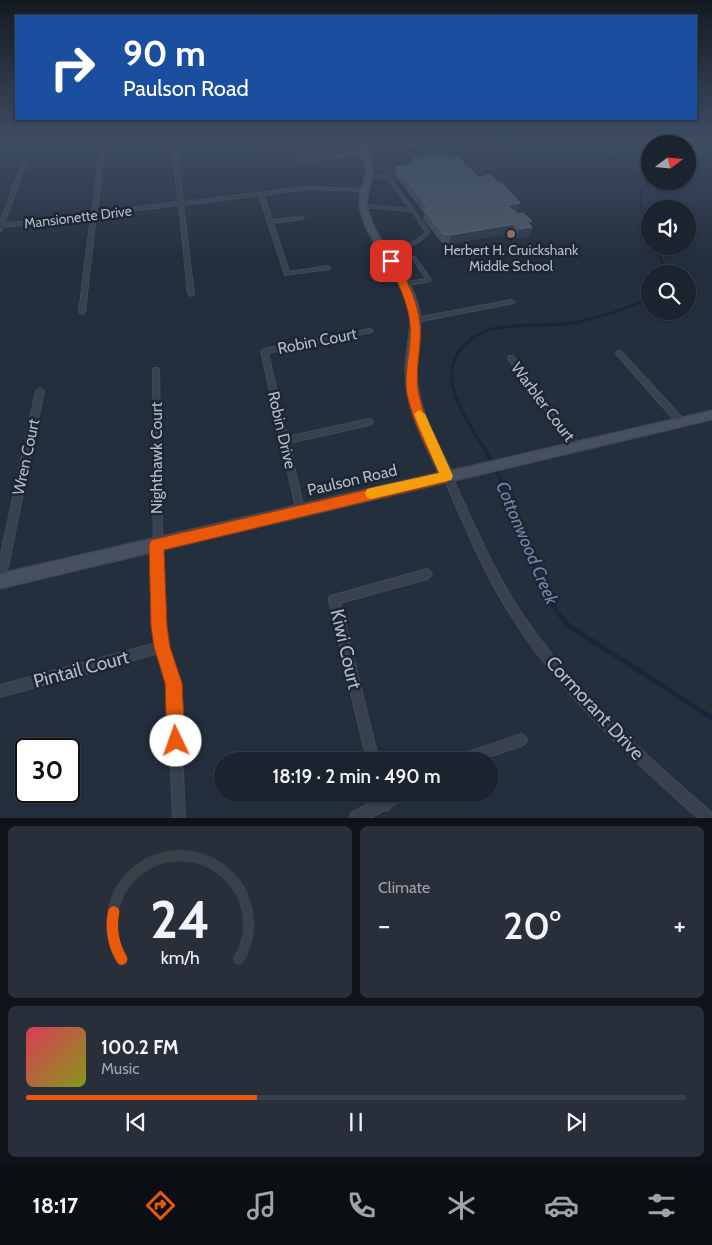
<!DOCTYPE html>
<meta charset="utf-8">
<style>
body{margin:0;font-family:Cabin,sans-serif;background:#282f3a;color:#f1f3f6;height:100vh;display:flex;flex-direction:column;font-size:19px;white-space:nowrap}
*{box-sizing:border-box;margin:0}
p{font-size:16px;color:#a0a4aa}
.icon{flex:none;width:28px;height:28px;fill:none;stroke:currentColor;stroke-width:2;stroke-linecap:round;stroke-linejoin:round}
.map{position:relative;height:818px;overflow:hidden}
.panel{display:flex;flex-direction:column;gap:8px;padding:8px;background:#0f1319;flex:1}
.panel>*{flex:none}
.top-card{position:absolute;left:15px;top:15px;width:682px;height:105px;border-radius:0px;box-shadow:0 1px 4px #0004,0 0 0 1px #39404a;background:#1a4fa0;color:#fff;overflow:hidden}
.needle{width:32px;rotate:74deg}
.controls{position:absolute;left:641px;top:135px;display:grid;gap:10px}
.controls a{display:grid;place-items:center;width:55px;height:55px;border-radius:50%;background:#1b232e;box-shadow:0 1px 4px #0004,0 0 0 1px #39404a;font-size:25px}
.speed{position:absolute;left:15px;top:738px;display:flex;gap:10px;font-size:25px;font-weight:700;text-align:center}
.speed>*{display:grid;place-content:center;width:65px;height:65px;border-radius:50%;background:#1b232e;box-shadow:0 1px 4px #0004,0 0 0 1px #39404a;line-height:1}
.speed .limit{border:2px solid #111;border-radius:8px;background:#fff;color:#111}
.pin{position:absolute;display:grid;place-items:center;width:42px;height:42px;color:#fff;margin:-21px;border-radius:10px;box-shadow:0 2px 8px #0006}
.me{position:absolute;width:55px;margin:-28px;rotate:357deg;stroke-linejoin:round;filter:drop-shadow(0 0 4px #0008)}
.turn{display:flex;align-items:center;gap:18px;height:105px;padding:0 25px;font-size:22px}
.turn .icon{width:65px;height:65px;stroke-width:2.5}
.turn b{display:block;font-size:35px;line-height:42px}
.big{font-size:38px;font-weight:600;line-height:1.1}
.panel .tile{flex:1;display:flex;flex-direction:column;justify-content:center;gap:8px;min-width:0;padding:0 18px;border-radius:8px;background:#282f3a}
.panel .dial{align-items:center;gap:0}
.dial svg{height:130px;overflow:visible;fill:none;stroke:#39404a;stroke-width:7;stroke-linecap:round;text-anchor:middle}
.dial text{fill:#f1f3f6;stroke:none}
.song{display:flex;align-items:center;gap:15px}
.cover{width:60px;height:60px;border-radius:8px;background:linear-gradient(135deg,hsl(350 70% 55%),hsl(70 70% 35%))}
.played{height:5px;border-radius:2px;background:linear-gradient(90deg,#ea580c 35%,#39404a 35%)}
.keys{display:flex;justify-content:space-around;direction:ltr}
.heat{display:flex;justify-content:space-between;align-items:center;font-size:28px;direction:ltr}
.panel .tiles{flex:1;display:grid;gap:8px;grid-template-columns:1fr 1fr}
.tile:last-child{grid-column:span 2}
.trip{position:absolute;left:214px;top:752px;width:285px;height:50px;border-radius:25px;background:#1b232e;box-shadow:0 1px 4px #0004,0 0 0 1px #39404a;font-weight:600;line-height:50px;text-align:center}
.dock{display:flex;height:80px;justify-content:space-around;align-items:center;background:#0b0e12;color:#a0a4aa}
.dock .icon{width:35px;height:35px}
.dock .on{color:#ea580c}
.dock b{font-size:22px;color:#f1f3f6}
.map>svg:first-child{display:block}
.lines{fill:none;stroke-linecap:round;stroke-linejoin:round}
.stream-far4{stroke:#17263c;stroke-width:2}
.stream-far3{stroke:#17263c;stroke-width:2.5}
.stream-far2{stroke:#17263c;stroke-width:3}
.stream-far1{stroke:#17263c;stroke-width:4}
.stream{stroke:#17263c;stroke-width:5}
.lane-far1-casing{stroke:#414a57;stroke-width:4}
.lane-casing{stroke:#414a57;stroke-width:5}
.street-casing{stroke:#414a57;stroke-width:2}
.secondary-casing{stroke:#414a57;stroke-width:3}
.lane-far1{stroke:#38414e;stroke-width:2.5}
.lane{stroke:#38414e;stroke-width:3}
.street{fill:#38414e;fill-rule:evenodd}
.secondary{fill:#465061;fill-rule:evenodd}
.wall{fill:#3f4b5c}
.shaded-wall{fill:#2f3b4b}
.building{fill:#4b5868;stroke:#5c6777}
.route{fill:#ea580c;stroke:#983908}
.slow{fill:#f59e0b}
.education-dot{fill:#8d6e63;stroke:#1d2633;stroke-width:2}
.labels{text-anchor:middle;dominant-baseline:central;stroke-width:5;stroke-linejoin:round;paint-order:stroke}
.far-street-label{font-size:14px;fill:#b4bcc9;stroke:#1d2633}
.far-poi-label{font-size:14px;fill:#b4bcc9;stroke:#1d2633}
.street-label{font-size:16px;fill:#b4bcc9;stroke:#1d2633}
.water-label{font-size:18px;font-style:italic;fill:#6d86a8;stroke:#1d2633}
.near-street-label{font-size:19px;fill:#b4bcc9;stroke:#1d2633}
</style>
<div class="map">
<svg width="712" height="818" viewBox="0 0 712 818">
<rect width="100%" height="100%" fill="#242f3e"/>
<g class="lines">
<polyline class="stream-far4" points="587,142 647,182 648,186 641,191 641,207 646,222"/>
<g class="stream-far3">
<polyline points="646,221 650,232"/>
<polyline points="656,246 666,274"/>
<polyline points="574,323 606,315 650,299"/>
</g>
<path class="stream-far2" d="M486 451C469 423 436 382 460 350 469 339 479 332 492 329 521 323 551 327 580 322"/>
<path class="stream-far1" d="M485 450C517 501 524 562 558 613"/>
<polyline class="stream" points="557,612 568,625 712,718"/>
<g class="lane-far1-casing">
<g id="lane-far1">
<polyline points="301,142 309,156"/>
<polyline points="421,142 424,146"/>
<polyline points="437,143 450,150"/>
<polygon points="306,157 316,157 318,161 302,162 301,159"/>
<polyline points="318,159 365,153"/>
<polyline points="370,176 386,177 391,181 421,222"/>
<polyline points="363,206 412,210"/>
</g>
</g>
<g class="lane-casing">
<g id="lane">
<path d="M385 251C401 248 417 245 428 232L420 221"/>
<polyline points="391,261 414,258 429,280 404,284"/>
</g>
</g>
<g class="street-casing">
<g id="street">
<polygon points="172,142 176,142 183,202 305,187 368,189 368,190 366,191 305,189 264,195 272,220 302,217 304,218 302,219 273,223 289,272 328,266 330,267 330,269 285,275 259,195 183,205 194,294 191,296 188,294 179,205 96,215 85,312 82,314 79,312 91,216 3,227 2,230 0,231 0,222 22,163 24,162 26,163 4,224 92,213 100,149 102,148 104,149 97,212 178,202"/>
<polygon points="432,142 444,142 365,154 363,153"/>
<polygon points="512,300 515,302 514,303 416,322 413,320 416,318"/>
<polygon points="370,329 372,330 373,331 372,332 268,353 287,437 369,419 372,420 373,422 372,424 369,425 289,443 304,510 303,513 300,514 297,513 261,351 264,349"/>
<polygon points="617,351 621,351 684,420 685,422 684,424 678,424 617,355 616,353"/>
<polygon points="509,356 513,356 579,444 580,446 579,448 576,449 573,448 509,360 508,358"/>
<polygon points="154,368 158,368 159,370 164,626 167,647 179,683 185,818 173,818 167,683 159,653 0,697 0,685 156,643 154,626 153,370"/>
<polygon points="40,388 44,391 5,581 3,584 0,586 0,558 36,391"/>
<path d="M447 472 450 473C471 517 489 562 515 603 567 685 639 750 712 813V818H698C627 755 556 690 507 609 481 567 463 521 443 476L444 473Z"/>
<polygon points="427,569 430,571 432,574 430,577 427,579 340,603 379,761 367,761 329,600 330,596 334,595"/>
<polygon points="521,734 525,736 527,740 525,744 521,746 477,761 454,761 456,757 460,755"/>
<polygon points="375,794 407,794 405,798 390,807 389,810 383,811 370,818 350,818 351,813 376,800"/>
</g>
</g>
<g class="secondary-casing">
<path id="secondary" d="M354 142H360C366 152 374 162 372 173 371 187 364 196 368 210 376 245 407 270 417 303 424 326 416 349 416 371 417 408 435 439 451 471L712 411V419L0 588V574L439 473C423 440 405 407 406 369 406 348 414 326 409 305 400 270 369 246 361 211 356 193 368 182 366 166 364 157 359 150 354 142Z"/>
</g>
<use href="#lane-far1" class="lane-far1"/>
<use href="#lane" class="lane"/>
<use href="#street" class="street"/>
<use href="#secondary" class="secondary"/>
</g>
<polygon class="wall" points="412,158 447,158 478,177 517,211 516,212 532,221 530,225 532,227 529,236 517,238 512,233 449,244 442,243 423,219 424,213 395,175 396,167 412,165"/>
<g class="shaded-wall">
<polygon points="520,203 517,211 504,213 506,205"/>
<polygon points="526,221 532,221 530,227 532,227 529,236 517,238 519,229"/>
<polygon points="514,224 512,233 449,244 451,235"/>
</g>
<polygon class="building" points="444,154 447,158 457,156 478,177 490,175 500,184 503,184 520,203 506,205 518,214 523,213 532,221 526,221 532,227 519,229 514,224 451,235 443,234 424,210 429,209 396,167 414,164 412,162 416,162 412,158"/>
<linearGradient id="sky" x2="0" y2="1"><stop stop-color="#141a22"/><stop offset="0.55" stop-color="#3f4d63"/><stop offset="1" stop-color="#3f4d63" stop-opacity="0"/></linearGradient>
<rect width="712" height="257" fill="url(#sky)"/>
<path class="route" d="M388 259H394C410 284 423 312 420 342 419 360 415 377 419 395 425 424 440 450 453 476L447 482 164 550 167 626 170 647 182 683 185 741 182 747 176 750 169 747 167 741 165 683 154 647 151 626 149 545 151 540 439 473C427 447 413 422 407 394 404 376 409 359 410 341 413 311 400 287 387 261Z"/>
<polygon class="slow" points="419,410 425,414 453,476 451,480 371,499 367,498 365,493 367,489 371,488 439,473 414,414"/>
<circle class="education-dot" cx="511" cy="234" r="5"/>
<g class="labels">
<g class="far-street-label">
<text transform="translate(78 217) rotate(-7)">Mansionette Drive</text>
</g>
<g class="far-poi-label">
<text x="511" y="250">Herbert H. Cruickshank<tspan x="511" dy="16">Middle School</tspan></text>
</g>
<g class="street-label">
<text transform="translate(317 341) rotate(-11)">Robin Court</text>
<text transform="translate(543 402) rotate(53)">Warbler Court</text>
<text transform="translate(282 430) rotate(77)">Robin Drive</text>
<text transform="translate(26 457) rotate(-78)">Wren Court</text>
<text transform="translate(156 458) rotate(-90)">Nighthawk Court</text>
<text transform="translate(352 480) rotate(-13)">Paulson Road</text>
</g>
<g class="water-label">
<text transform="translate(527 543) rotate(67)">Cottonwood Creek</text>
</g>
<g class="near-street-label">
<text transform="translate(346 649) rotate(77)">Kiwi Court</text>
<text transform="translate(81 669) rotate(-15)">Pintail Court</text>
<text transform="translate(595 708) rotate(47)">Cormorant Drive</text>
</g>
</g>
</svg>
<div class="controls">
<a><svg class="needle" viewBox="-14 -14 28 28"><path d="M0-13l5 13h-10z" fill="#e53935"/><path d="M0 13l5-13h-10z" fill="#a0a4aa"/></svg></a>
<a><svg class="icon" aria-label="sound" viewBox="0 0 24 24"><path d="M4 9h4l5-4v14l-5-4H4zM17 9q2 3 0 6"/></svg></a>
<a><svg class="icon" aria-label="search" viewBox="0 0 24 24"><circle cx="10" cy="10" r="6"/><path d="M15 15l6 6"/></svg></a>
</div>
<div class="speed"><div class="limit">30</div></div>
<div class="pin" style="left:391px;top:261px;background:#d93025"><svg class="icon" aria-label="arrive" viewBox="0 0 24 24"><path d="M6 21V4h12l-3 4 3 4H6"/></svg></div>
<svg class="me" style="left:176px;top:741px" viewBox="-20 -20 40 40"><circle r="19" fill="#fff"/><path d="M0-13L10 11 0 6-10 11z" fill="#ea580c"/></svg>
<div class="trip">18:19 · 2 min · 490 m</div>
<div class="top-card">
<div class="turn"><svg class="icon" aria-label="right" viewBox="0 0 24 24"><path d="M7 20v-9h11M14 6l5 5-5 5"/></svg><div><b>90 m</b>Paulson Road</div></div>
</div>
</div>
<section class="panel">
<div class="tiles">
<div class="tile dial"><svg viewBox="0 0 100 80">
<path d="M14 69A42 42 0 1 1 86 69"/>
<path d="M14 69A42 42 0 0 1 9 40" stroke="#ea580c"/>
<text x="50" y="56" font-size="32" font-weight="700">24</text>
<text x="50" y="72" font-size="11">km/h</text>
</svg></div>
<div class="tile"><p>Climate</p>
<div class="heat"><a>−</a><b class="big">20°</b><a>+</a></div>
</div>
<div class="tile">
<div class="song"><i class="cover"></i><div><b>100.2 FM</b><p>Music</p></div></div>
<div class="played"></div>
<div class="keys"><svg class="icon" aria-label="previous" viewBox="0 0 24 24"><path d="M18 5L8 12l10 7zM5 5v14"/></svg><svg class="icon" aria-label="pause" viewBox="0 0 24 24"><path d="M8 5v14M16 5v14"/></svg><svg class="icon" aria-label="next" viewBox="0 0 24 24"><path d="M6 5l10 7-10 7zM19 5v14"/></svg></div>
</div>
</div>
</section>
<nav class="dock">
<b>18:17</b>
<svg class="icon on" aria-label="directions" viewBox="0 0 24 24"><path d="M12 3l9 9-9 9-9-9zM9 14v-3h6M13 9l2 2-2 2"/></svg>
<svg class="icon" aria-label="music" viewBox="0 0 24 24"><path d="M9 18V5l10-2v13"/><circle cx="6" cy="18" r="3"/><circle cx="16" cy="16" r="3"/></svg>
<svg class="icon" aria-label="phone" viewBox="0 0 24 24"><path d="M5 4h4l2 5-3 2q2 4 5 5l2-3 5 2v4C11 20 4 13 5 4z"/></svg>
<svg class="icon" aria-label="climate" viewBox="0 0 24 24"><path d="M12 3v18M4 7l16 10M4 17L20 7"/></svg>
<svg class="icon" aria-label="car" viewBox="0 0 24 24"><path d="M5 17H2v-5l4-1 3-4h7l3 4 3 1v5h-3M9 17h6M6 11h13"/><circle cx="7" cy="17" r="2"/><circle cx="17" cy="17" r="2"/></svg>
<svg class="icon" aria-label="filters" viewBox="0 0 24 24"><path d="M4 7h16M4 17h16"/><circle cx="9" cy="7" r="2"/><circle cx="15" cy="17" r="2"/></svg>
</nav>
